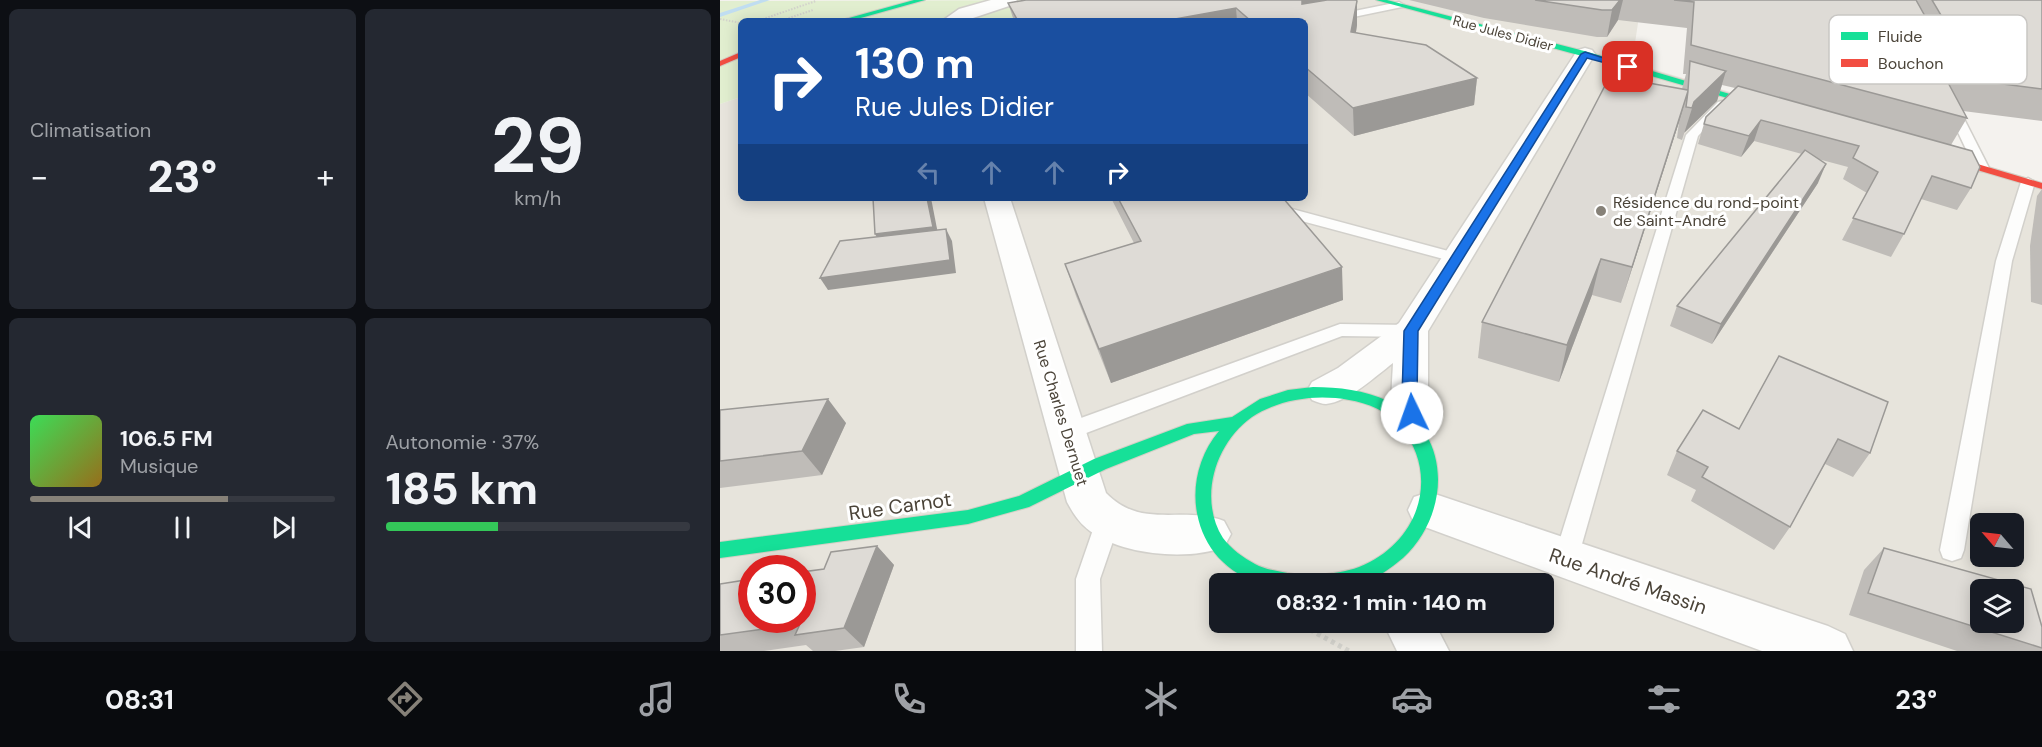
<!DOCTYPE html>
<html lang="fr">
<meta charset="utf-8">
<style>
body{margin:0;font-family:"DM Sans",sans-serif;background:#242831;color:#f1f3f6;height:100vh;display:flex;flex-direction:column;font-size:22px;white-space:nowrap}
*{box-sizing:border-box;margin:0}
p{font-size:20px;color:#9ea1a6}
.icon{flex:none;width:33px;height:33px;fill:none;stroke:currentColor;stroke-width:2;stroke-linecap:round;stroke-linejoin:round}
.map{position:relative;flex:1;overflow:hidden}
.sheet{display:flex;flex-direction:column;gap:9px;padding:9px;background:#0d0f14;width:720px}
.sheet>*{flex:none}
.hud{position:absolute;left:18px;top:18px;width:570px;height:183px;border-radius:9px;box-shadow:0 3px 15px #0003;background:#1a4fa0;color:#fff;overflow:hidden}
.needle{width:39px;rotate:298deg}
.controls{position:absolute;left:1250px;top:513px;display:grid;gap:12px}
.controls a{display:grid;place-items:center;width:54px;height:54px;border-radius:9px;background:#171b24;box-shadow:0 3px 15px #0003;font-size:30px}
.speed{position:absolute;left:18px;top:555px;display:flex;gap:12px;font-size:30px;font-weight:700;text-align:center}
.speed>*{display:grid;place-content:center;width:78px;height:78px;border-radius:50%;background:#171b24;box-shadow:0 3px 15px #0003;line-height:1}
.speed .limit{border:9px solid #d22;background:#fff;color:#111}
.pin{position:absolute;display:grid;place-items:center;width:51px;height:51px;color:#fff;margin:-26px;border-radius:12px;box-shadow:0 3px 9px #0006}
.me{position:absolute;width:66px;margin:-33px;rotate:357deg;stroke-linejoin:round;filter:drop-shadow(0 0 4px #0008)}
.turn{display:flex;align-items:center;gap:21px;height:126px;padding:0 18px;font-size:27px}
.turn .icon{width:78px;height:78px;stroke-width:2.5}
.turn b{display:block;font-size:42px;line-height:51px}
.lanes{display:flex;align-items:center;height:57px;padding:0 18px;background:#0003;justify-content:center;gap:30px;direction:ltr}
.lanes .off{opacity:.35}
.big{font-size:45px;font-weight:800;line-height:1.1}
.sheet .tile{flex:1;display:flex;flex-direction:column;justify-content:center;gap:9px;min-width:0;padding:0 21px;border-radius:9px;background:#242831}
.sheet .dial{align-items:center;gap:0}
.dial b{font-size:78px;line-height:1}
.song{display:flex;align-items:center;gap:18px}
.cover{width:72px;height:72px;border-radius:9px;background:linear-gradient(135deg,hsl(130 70% 55%),hsl(40 70% 35%))}
.played{height:6px;border-radius:3px;background:linear-gradient(90deg,#868178 65%,#363941 65%)}
.keys{display:flex;justify-content:space-around;direction:ltr}
.heat{display:flex;justify-content:space-between;align-items:center;font-size:33px;direction:ltr}
.charge{height:9px;border-radius:4px;background:linear-gradient(90deg,#34c759 37%,#363941 0)}
.sheet .tiles{flex:1;display:grid;gap:9px;grid-template-columns:repeat(2,1fr)}
.trip{position:absolute;left:489px;top:573px;width:345px;height:60px;border-radius:9px;background:#171b24;box-shadow:0 3px 15px #0003;font-weight:800;line-height:60px;text-align:center}
.tabs{display:flex;height:96px;justify-content:space-around;align-items:center;background:#090b0e;color:#9ea1a6}
.tabs .icon{width:42px;height:42px}
.tabs .selected{color:#868178}
.tabs b{font-size:27px;color:#f1f3f6}
main{display:flex;flex:1;min-height:0}
.map>svg:first-child{display:block}
.residential{fill:#e7e4dc;fill-rule:evenodd}
.green{fill:#e1eecf}
.lines{fill:none;stroke-linecap:round;stroke-linejoin:round}
.stream{fill:#c0ddf1;fill-rule:evenodd}
.lane-casing{stroke:#d2d0cb;stroke-width:3}
.street-casing{stroke:#d2d0cb;stroke-width:3}
.fast-casing{stroke:#d3cfc5;stroke-width:2}
.jam-casing{stroke:#d3cfc5;stroke-width:2}
.path-far1{stroke:#d3d2cc;stroke-width:2;stroke-dasharray:1.5 1.5;stroke-linecap:butt}
.path{stroke:#d3d2cc;stroke-width:5;stroke-dasharray:4 4;stroke-linecap:butt}
.lane{fill:#fdfdfc;fill-rule:evenodd}
.street{fill:#fdfdfc;fill-rule:evenodd}
.fast{fill:#16e098;fill-rule:evenodd}
.jam{fill:#f24e42;fill-rule:evenodd}
.wall{fill:#bfbcb8}
.shaded-wall{fill:#9b9996}
.building{fill:#dedbd6;stroke:#9b9996;stroke-width:1.5;fill-rule:evenodd}
.route{fill:#1a73e8;stroke:#114b97;stroke-width:1.5}
.poi-dot{fill:#868178;stroke:#fff;stroke-width:2}
.labels{text-anchor:middle;dominant-baseline:central;stroke-width:6;stroke-linejoin:round;paint-order:stroke}
.far-street-label{font-size:14px;fill:#4b4439;stroke:#fff}
.poi-label{font-size:16px;fill:#4b4439;stroke:#fff;text-anchor:start}
.street-label{font-size:16px;fill:#4b4439;stroke:#fff}
.near-street-label{font-size:20px;fill:#4b4439;stroke:#fff}
.key{fill:#fff;stroke:#c9c7c4;stroke-width:1.5}
.key-label{font-size:16px;fill:#4b4439}
</style>
<main>
<section class="sheet">
<div class="tiles">
<div class="tile"><p>Climatisation</p>
<div class="heat"><a>−</a><b class="big">23°</b><a>+</a></div>
</div>
<div class="tile dial"><b>29</b><p>km/h</p></div>
<div class="tile">
<div class="song"><i class="cover"></i><div><b>106.5 FM</b><p>Musique</p></div></div>
<div class="played"></div>
<div class="keys"><svg class="icon" aria-label="previous" viewBox="0 0 24 24"><path d="M18 5L8 12l10 7zM5 5v14"/></svg><svg class="icon" aria-label="pause" viewBox="0 0 24 24"><path d="M8 5v14M16 5v14"/></svg><svg class="icon" aria-label="next" viewBox="0 0 24 24"><path d="M6 5l10 7-10 7zM19 5v14"/></svg></div>
</div>
<div class="tile"><p>Autonomie · 37%</p><b class="big">185 km</b><div class="charge"></div></div>
</div>
</section>
<div class="map">
<svg width="1322" height="651" viewBox="0 0 1322 651">
<rect width="100%" height="100%" fill="#f4f2ee"/>
<path class="residential" d="M407 0H902L921 3 912 63 1322 184V651H0V104L21 97V198H585V21ZM1260 524H1293V556H1260ZM32 568H82V620H32ZM500 584H824V622H500ZM1260 590H1293V622H1260Z"/>
<polygon class="green" points="407,0 332,21 21,21 21,97 0,104 0,1"/>
<g class="lines">
<polygon class="stream" points="40,0 50,0 0,17 0,13"/>
<g class="lane-casing">
<g id="lane">
<polygon points="679,2 684,5 682,7 585,27 585,21"/>
<polygon points="1002,101 1008,105 978,136 858,558 855,566 846,569 837,566 834,558 966,135 998,102"/>
<polygon points="1231,101 1237,105 1269,168 1267,171 1257,171 1255,168 1225,105"/>
<polygon points="1308,178 1315,182 1292,261 1244,550 1241,558 1232,561 1223,558 1220,550 1276,261 1301,182"/>
<polygon points="516,198 531,198 743,255 745,258 737,263 731,261 522,205"/>
<polygon points="620,324 691,325 697,327 700,331 697,335 691,337 622,336 353,438 346,440 339,438 336,432 339,426"/>
<polygon points="388,511 396,514 400,521 380,579 382,651 356,651 356,579 376,521 380,514"/>
</g>
</g>
<g class="street-casing">
<g id="street">
<polygon points="271,0 297,0 295,4 244,21 222,21 239,9"/>
<path d="M865 48 872 50 875 54 708 331V398L712 428 706 438 693 443 680 438C668 416 672 387 673 363 656 376 628 402 606 404 602 404 597 402 592 400L587 391 592 382 618 368 679 323 855 54 858 50Z"/>
<path d="M264 198H290L386 493C422 530 462 505 504 521L511 534 504 547C468 561 402 555 370 531 359 523 353 513 347 502Z"/>
<polygon points="709,492 1108,626 1125,634 1133,651 1042,651 694,523 688,510 694,497"/>
<polygon points="663,622 714,622 729,651 677,651"/>
</g>
</g>
<g class="fast-casing">
<g id="fast">
<polygon points="194,0 205,0 130,21 118,21"/>
<polygon points="656,0 667,0 868,52 1057,108 1049,110 862,56"/>
<path d="M593 387C619 387 644 390 668 401 733 431 731 514 683 558 671 568 655 580 640 583 625 586 606 584 590 584L592 578 599 575C612 573 626 572 639 567 698 544 722 476 680 426 668 411 647 403 629 400 596 394 560 399 532 417 495 443 478 499 503 538 511 549 524 558 535 564 548 571 565 572 579 575L586 578 588 584C573 584 552 587 537 582 472 561 457 481 499 431L474 434 386 469 309 507 248 524 0 558V542L248 510 299 496 374 459 467 424 512 417 540 399 568 390Z"/>
</g>
</g>
<g class="jam-casing">
<g id="jam">
<polygon points="21,52 21,57 0,66 0,61"/>
<polygon points="1217,152 1322,183 1322,189 1213,157 1212,155"/>
</g>
</g>
<g class="path-far1">
<polyline points="0,19 21,23"/>
<polyline points="37,21 96,1"/>
<polyline points="60,21 93,10"/>
</g>
<polyline class="path" points="576,622 629,651"/>
<use href="#lane" class="lane"/>
<use href="#street" class="street"/>
<use href="#fast" class="fast"/>
<use href="#jam" class="jam"/>
</g>
<g class="wall">
<polygon points="689,0 1322,0 1322,121 1243,111 1247,118 1231,145 1251,188 1237,210 1201,199 1184,234 1171,257 1122,240 1147,193 1123,179 1128,167 1098,159 1098,183 992,344 950,326 957,306 1082,154 1034,141 1021,157 978,144 986,117 1015,88 1002,85 997,101 964,133 962,140 957,138 959,122 901,303 872,295 839,382 758,358 762,322 962,89 966,74 963,74 967,28 898,20 887,37 877,37 764,18"/>
<polygon points="637,1 637,25 636,32 757,78 754,105 634,136 585,93 585,21 294,21 288,3"/>
<polygon points="1322,189 1322,305 1311,302 1310,246 1317,196"/>
<polygon points="391,198 563,198 623,300 391,383 356,296 345,264 414,243"/>
<polygon points="1059,356 1150,453 1133,477 1105,464 1070,527 1054,550 971,501 976,490 947,475 957,451 1019,429"/>
<polygon points="0,410 126,423 102,475 0,488"/>
<polygon points="157,546 174,565 144,647 115,651 93,651 86,645 44,651 0,651 0,584 104,569"/>
<polygon points="1164,548 1322,627 1322,651 1237,651 1129,615 1144,570"/>
</g>
<g class="shaded-wall">
<polygon points="582,0 618,0 582,4"/>
<polygon points="900,0 903,0 898,20 887,37 892,10"/>
<polygon points="637,1 637,25 632,57 631,32"/>
<polygon points="516,8 517,21 444,21"/>
<polygon points="1006,71 997,101 964,133 962,140 974,102"/>
<polygon points="757,78 754,105 634,136 633,108"/>
<polygon points="968,91 959,122 901,303 912,267"/>
<polygon points="1041,120 1034,141 1021,157 1029,136"/>
<polygon points="1106,164 1098,183 992,344 1001,324"/>
<polygon points="207,198 211,198 219,239 162,246 155,234"/>
<polygon points="226,229 232,241 236,273 108,290 100,278"/>
<polygon points="881,259 872,295 839,382 847,345"/>
<polygon points="622,267 623,300 391,383 379,349"/>
<polygon points="108,399 126,423 102,475 82,451"/>
<polygon points="157,546 174,565 144,647 124,628"/>
</g>
<g class="building">
<polygon points="306,0 582,0 582,4 607,0 636,0 637,1 631,32 706,45 757,78 633,108 585,67 585,21 531,21 516,8 444,21 298,21 288,3"/>
<polygon points="815,0 900,0 892,10 882,10"/>
<polygon points="954,0 1196,0 1240,79 1225,77 1247,118 971,45 974,2"/>
<polygon points="1212,0 1322,0 1322,89 1260,81"/>
<polygon points="970,61 1006,71 974,102 972,108 966,107 968,91 912,267 881,259 847,345 762,322 890,76 968,90"/>
<polygon points="1018,86 1252,151 1260,167 1251,188 1212,176 1184,234 1133,218 1158,172 1133,158 1139,146 1041,120 1029,136 984,124 986,117"/>
<polygon points="1085,150 1106,164 1001,324 957,306"/>
<polygon points="153,198 207,198 213,227 155,234"/>
<polygon points="398,198 563,198 622,267 379,349 345,264 421,241"/>
<polygon points="226,229 230,260 100,278 120,241"/>
<polygon points="1059,356 1168,402 1150,453 1118,439 1070,527 982,477 988,467 957,451 983,410 1019,429"/>
<polygon points="108,399 82,451 0,461 0,410"/>
<polygon points="157,546 124,628 75,635 80,624 0,635 0,584 32,579 32,620 82,620 82,572 104,569 111,552"/>
<path d="M1164 548 1311 589 1322 627V648L1148 593ZM1260 590H1293V622H1260Z"/>
</g>
<polygon class="route" points="865,52 912,67 908,69 867,58 698,331 697,398 699,413 697,417 686,417 682,398 684,331 861,54"/>
<circle class="poi-dot" cx="881" cy="211" r="6"/>
<g class="labels">
<g class="far-street-label">
<text transform="translate(783 33) rotate(15)">Rue Jules Didier</text>
</g>
<g class="poi-label">
<text x="893" y="202">Résidence du rond-point<tspan x="893" dy="18">de Saint-André</tspan></text>
</g>
<g class="street-label">
<text transform="translate(341 413) rotate(73)">Rue Charles Dernuet</text>
</g>
<g class="near-street-label">
<text transform="translate(180 506) rotate(-8)">Rue Carnot</text>
<text transform="translate(908 581) rotate(19)">Rue André Massin</text>
</g>
</g>
<rect x="1109" y="15" width="198" height="69" rx="9" class="key"/>
<rect x="1121" y="32" width="27" height="8" fill="#16e098"/>
<rect x="1121" y="59" width="27" height="8" fill="#f24e42"/>
<g class="key-label">
<text x="1158" y="42">Fluide</text>
<text x="1158" y="69">Bouchon</text>
</g>
</svg>
<div class="controls">
<a><svg class="needle" viewBox="-14 -14 28 28"><path d="M0-13l5 13h-10z" fill="#e53935"/><path d="M0 13l5-13h-10z" fill="#9ea1a6"/></svg></a>
<a><svg class="icon" aria-label="layers" viewBox="0 0 24 24"><path d="M12 4l9 5-9 5-9-5zM3 14l9 5 9-5"/></svg></a>
</div>
<div class="speed"><div class="limit">30</div></div>
<div class="pin" style="left:908px;top:67px;background:#d93025"><svg class="icon" aria-label="arrive" viewBox="0 0 24 24"><path d="M6 21V4h12l-3 4 3 4H6"/></svg></div>
<svg class="me" style="left:692px;top:413px" viewBox="-20 -20 40 40"><circle r="19" fill="#fff"/><path d="M0-13L10 11 0 6-10 11z" fill="#1a73e8"/></svg>
<div class="trip">08:32 · 1 min · 140 m</div>
<div class="hud">
<div class="turn"><svg class="icon" aria-label="right" viewBox="0 0 24 24"><path d="M7 20v-9h11M14 6l5 5-5 5"/></svg><div><b>130 m</b>Rue Jules Didier</div></div>
<div class="lanes"><svg class="icon off" aria-label="left" viewBox="0 0 24 24"><path d="M17 20v-9H6M10 6l-5 5 5 5"/></svg><svg class="icon off" aria-label="ahead" viewBox="0 0 24 24"><path d="M12 20V5M6 11l6-6 6 6"/></svg><svg class="icon off" aria-label="ahead" viewBox="0 0 24 24"><path d="M12 20V5M6 11l6-6 6 6"/></svg><svg class="icon" aria-label="right" viewBox="0 0 24 24"><path d="M7 20v-9h11M14 6l5 5-5 5"/></svg></div>
</div>
</div>
</main>
<nav class="tabs">
<b>08:31</b>
<svg class="icon selected" aria-label="directions" viewBox="0 0 24 24"><path d="M12 3l9 9-9 9-9-9zM9 14v-3h6M13 9l2 2-2 2"/></svg>
<svg class="icon" aria-label="music" viewBox="0 0 24 24"><path d="M9 18V5l10-2v13"/><circle cx="6" cy="18" r="3"/><circle cx="16" cy="16" r="3"/></svg>
<svg class="icon" aria-label="phone" viewBox="0 0 24 24"><path d="M5 4h4l2 5-3 2q2 4 5 5l2-3 5 2v4C11 20 4 13 5 4z"/></svg>
<svg class="icon" aria-label="climate" viewBox="0 0 24 24"><path d="M12 3v18M4 7l16 10M4 17L20 7"/></svg>
<svg class="icon" aria-label="car" viewBox="0 0 24 24"><path d="M5 17H2v-5l4-1 3-4h7l3 4 3 1v5h-3M9 17h6M6 11h13"/><circle cx="7" cy="17" r="2"/><circle cx="17" cy="17" r="2"/></svg>
<svg class="icon" aria-label="filters" viewBox="0 0 24 24"><path d="M4 7h16M4 17h16"/><circle cx="9" cy="7" r="2"/><circle cx="15" cy="17" r="2"/></svg>
<b>23°</b>
</nav>
